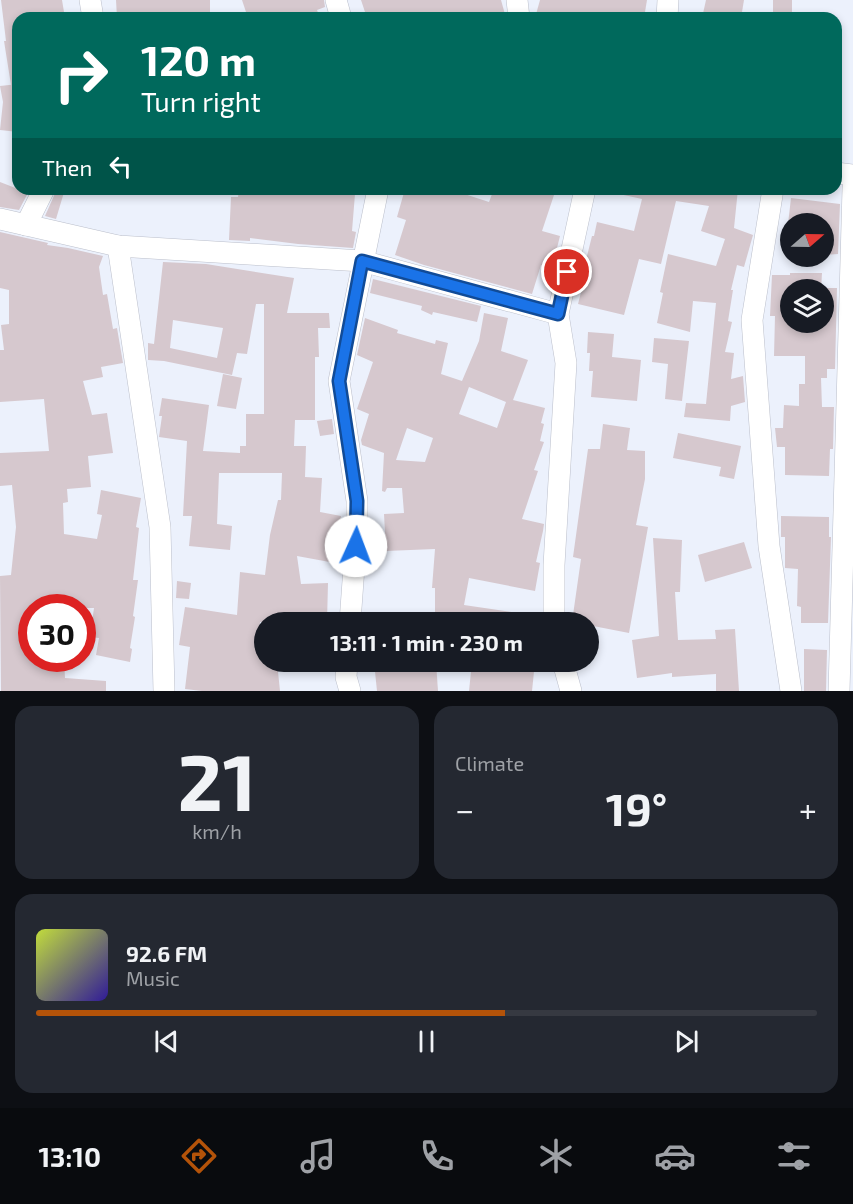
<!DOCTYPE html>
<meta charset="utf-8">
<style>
body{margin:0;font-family:"Exo 2",sans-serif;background:#242831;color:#f1f3f6;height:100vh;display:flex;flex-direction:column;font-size:22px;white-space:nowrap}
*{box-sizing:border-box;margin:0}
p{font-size:20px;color:#9ea1a6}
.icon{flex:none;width:33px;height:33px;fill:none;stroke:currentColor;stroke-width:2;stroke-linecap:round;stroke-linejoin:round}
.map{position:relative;height:691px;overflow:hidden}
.side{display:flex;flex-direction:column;gap:15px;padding:15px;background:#0d0f14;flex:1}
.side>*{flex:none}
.guide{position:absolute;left:12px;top:12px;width:830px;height:183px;border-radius:18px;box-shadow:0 3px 9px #0003;background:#00695c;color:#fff;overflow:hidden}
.needle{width:39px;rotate:70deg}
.fabs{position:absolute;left:780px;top:213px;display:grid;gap:12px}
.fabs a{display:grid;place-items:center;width:54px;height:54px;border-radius:50%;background:#171b24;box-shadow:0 3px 9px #0003;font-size:30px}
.speed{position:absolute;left:18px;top:594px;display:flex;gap:12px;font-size:30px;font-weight:700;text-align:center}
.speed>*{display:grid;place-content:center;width:78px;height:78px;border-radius:50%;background:#171b24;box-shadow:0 3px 9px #0003;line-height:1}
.speed .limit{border:9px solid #d22;background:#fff;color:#111}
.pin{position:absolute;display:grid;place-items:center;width:51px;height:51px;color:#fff;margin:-26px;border:3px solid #fff;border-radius:50%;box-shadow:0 2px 6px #0007}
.me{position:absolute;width:66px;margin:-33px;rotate:2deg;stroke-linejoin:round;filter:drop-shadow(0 0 4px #0008)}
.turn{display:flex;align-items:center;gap:21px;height:126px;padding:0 30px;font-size:27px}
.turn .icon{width:78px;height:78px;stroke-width:2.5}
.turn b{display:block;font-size:42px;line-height:51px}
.then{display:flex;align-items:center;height:57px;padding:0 30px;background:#0003;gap:12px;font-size:22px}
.big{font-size:45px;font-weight:700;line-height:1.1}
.side .widget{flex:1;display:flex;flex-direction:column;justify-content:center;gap:9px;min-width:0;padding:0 21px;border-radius:18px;background:#242831}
.side .dial{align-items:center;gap:0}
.dial b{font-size:78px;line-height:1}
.song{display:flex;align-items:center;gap:18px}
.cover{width:72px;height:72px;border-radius:9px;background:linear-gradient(135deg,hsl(70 70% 55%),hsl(250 70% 35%))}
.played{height:6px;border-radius:3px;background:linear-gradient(90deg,#b45309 60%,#363941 60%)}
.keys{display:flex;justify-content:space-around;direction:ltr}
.heat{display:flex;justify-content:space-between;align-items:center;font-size:33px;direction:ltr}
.side .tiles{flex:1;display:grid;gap:15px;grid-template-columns:1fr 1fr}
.widget:last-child{grid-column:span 2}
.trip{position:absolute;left:254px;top:612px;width:345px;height:60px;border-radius:30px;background:#171b24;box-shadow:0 3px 9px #0003;font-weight:700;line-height:60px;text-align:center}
.tabs{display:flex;height:96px;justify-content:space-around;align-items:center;background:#090b0e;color:#9ea1a6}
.tabs .icon{width:42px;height:42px}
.tabs .selected{color:#b45309}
.tabs b{font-size:27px;color:#f1f3f6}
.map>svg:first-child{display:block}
.building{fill:#d6c8ce;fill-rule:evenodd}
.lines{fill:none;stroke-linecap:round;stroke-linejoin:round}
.minor-casing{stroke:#bbbfcb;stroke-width:22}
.minor{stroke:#fff;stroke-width:21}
.route-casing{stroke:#114b97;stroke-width:15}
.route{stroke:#1a73e8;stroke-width:10}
</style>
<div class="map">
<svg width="853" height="691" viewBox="0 0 853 691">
<rect width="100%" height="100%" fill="#ecf1fc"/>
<g class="building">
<polygon points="1,0 62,0 65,18 18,18 18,84 11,85 4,41 6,41"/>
<polygon points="116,0 210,0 210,13 181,12 181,18 117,18"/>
<polygon points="242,0 324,0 325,7 317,10 320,18 248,18"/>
<polygon points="361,0 501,0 506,18 367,18"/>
<polygon points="540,0 647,0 644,18 535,18"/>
<polygon points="706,0 744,0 741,18 702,18"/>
<rect x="773" y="0" width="19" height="18"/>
<polygon points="18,84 18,132 0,130 3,102 0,86"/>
<polygon points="0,182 18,189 30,189 19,210 0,207"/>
<polygon points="57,189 65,189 56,219 45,216"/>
<polygon points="239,189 298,189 355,194 352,231 356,232 353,248 298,244 250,238 250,241 229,240 231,197 238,197"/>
<polygon points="405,189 449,189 489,202 494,189 545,189 555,192 542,231 560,236 552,268 541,265 532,294 424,265 395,255 406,220 397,217"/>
<polygon points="619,189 738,189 734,228 753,235 744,267 737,265 731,290 733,290 728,321 732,322 725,352 734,353 731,379 743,376 745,402 731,406 730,421 684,417 686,403 706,404 716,303 693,301 690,332 657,323 663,293 660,292 668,254 716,266 725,239 701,231 709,206 676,201 661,264 639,259 624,315 578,304 586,273 583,272 592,236 594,236 597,222 634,231 642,199 619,194"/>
<polygon points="791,198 840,204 838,254 824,255 824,224 788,224"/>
<polygon points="0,232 48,243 47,245 68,248 103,256 99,267 103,295 107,294 113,329 117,328 123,363 101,367 103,377 83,381 92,415 107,413 113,453 88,456 91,487 67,489 68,502 63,503 64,534 97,539 102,515 97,514 101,490 141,498 136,527 139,528 133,580 138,580 133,616 135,617 130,648 132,649 130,662 96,655 99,638 90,637 94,608 32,608 32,658 64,658 65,678 106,681 106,691 1,691 0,576 11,575 16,527 12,485 0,486 0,453 49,451 44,399 0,402 0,350 4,350 1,325 9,324 9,290 0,288"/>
<path d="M163 262 206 264 294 278 287 313H329L330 328H318L319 357H315V420H295L294 446H306L305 477 322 478 320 512 341 516 336 545H337L335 563 297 556 301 584 328 583 327 622H260L258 651 264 650V662H277L280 691H202L185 689 190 647 179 645 185 607 237 615 240 572 265 575 270 535 278 500H281L282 473H219L217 524 232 526 230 550 189 546 192 516H183L187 441 159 437 162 416H159L162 398 209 405 203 451 240 453V446H246V414H264V304H256L247 354 237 353 232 375 164 361 148 360V343L154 344ZM173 320 223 328 217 358 170 348Z"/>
<polygon points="790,273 822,273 821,290 790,290 790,322 824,322 824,288 837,288 835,369 827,369 827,378 821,378 822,407 834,407 833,449 830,449 829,476 785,475 785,447 777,447 775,428 783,428 784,405 799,406 799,384 805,384 805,356 774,356 775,316 770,316 772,275 790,275"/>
<polygon points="373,279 481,306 477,322 433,312 432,315 421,310 422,306 370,293"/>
<path d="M484 313 508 318 501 351 528 360 513 400 545 408 541 423 544 424 540 441 544 442 534 470 538 471 522 519 544 524 543 531 536 562 540 563 535 591 469 578 464 605 532 615 531 622H435V588H432L435 549 386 551 384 514 404 513 402 488H387L385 492 382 491 384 453 362 445 361 440 369 414 357 409 373 362 357 355 365 318 398 330 397 333 435 344 436 340 448 343 441 374 462 381 479 341ZM469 387 506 402 497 428 459 414ZM407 428 433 438 425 462 396 460Z"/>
<polygon points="588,332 614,334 612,357 641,360 637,401 591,397 593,371 589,371 590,353 587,353"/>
<polygon points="654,338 689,341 682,401 665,399 668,364 652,362"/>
<polygon points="223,374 242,378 236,409 217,406"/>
<polygon points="332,419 334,434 320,436 317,421"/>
<polygon points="603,424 630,428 627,450 645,451 645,479 636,525 648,527 629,633 588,625 588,622 572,622 581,559 573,557 588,449 600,449"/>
<polygon points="678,433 741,446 734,479 719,476 721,467 673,458"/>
<polygon points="781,516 829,517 829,537 831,537 828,623 801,623 801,607 797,606 798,569 785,568 785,537 781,537"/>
<polygon points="653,538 682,540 680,592 675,592 678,640 716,639 715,630 735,629 739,691 716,691 716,674 672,677 672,673 637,678 632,640 659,636"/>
<polygon points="744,542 752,568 705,582 698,555"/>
<polygon points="177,581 191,583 189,599 176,598"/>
<polygon points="804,649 827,650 826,691 804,691"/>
<polygon points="374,662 436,662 438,691 377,691"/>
<polygon points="472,662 535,662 532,691 469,691"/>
</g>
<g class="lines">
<g class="minor-casing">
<g id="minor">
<polyline points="90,0 93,18"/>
<polyline points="336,0 341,18"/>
<polyline points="517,0 519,18"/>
<polyline points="667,18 668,0"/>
<polyline points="836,173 853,175"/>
<polyline points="773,189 752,320 769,546 791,691"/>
<polyline points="0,219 118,246 362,261 558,314"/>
<polyline points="26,225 44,189"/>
<polyline points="118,246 160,527 164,691"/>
<polyline points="350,622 357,526 357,501 339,381 378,189"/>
<polyline points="554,622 554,565 566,363 558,314 585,189"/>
<polyline points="347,662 346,677 350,691"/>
<polyline points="563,662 571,691"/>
<polyline points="839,691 853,188"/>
</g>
</g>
<use href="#minor" class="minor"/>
</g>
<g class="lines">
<g class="route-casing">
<polyline id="route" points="356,546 357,501 339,381 362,261 558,314 567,272"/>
</g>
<use href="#route" class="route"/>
</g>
</svg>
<div class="fabs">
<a><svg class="needle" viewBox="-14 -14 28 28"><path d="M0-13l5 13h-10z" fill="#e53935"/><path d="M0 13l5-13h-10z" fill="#9ea1a6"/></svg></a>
<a><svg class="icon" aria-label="layers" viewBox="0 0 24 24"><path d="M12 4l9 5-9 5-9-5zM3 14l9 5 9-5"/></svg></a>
</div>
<div class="speed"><div class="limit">30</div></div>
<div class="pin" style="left:567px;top:272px;background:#d93025"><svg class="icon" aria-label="arrive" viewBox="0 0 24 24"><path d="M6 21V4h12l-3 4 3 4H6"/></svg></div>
<svg class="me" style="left:356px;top:546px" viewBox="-20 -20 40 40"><circle r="19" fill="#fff"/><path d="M0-13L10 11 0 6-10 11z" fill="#1a73e8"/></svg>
<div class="trip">13:11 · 1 min · 230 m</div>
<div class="guide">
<div class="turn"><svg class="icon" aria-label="right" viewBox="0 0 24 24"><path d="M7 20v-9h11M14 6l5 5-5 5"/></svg><div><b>120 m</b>Turn right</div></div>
<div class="then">Then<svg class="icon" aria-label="left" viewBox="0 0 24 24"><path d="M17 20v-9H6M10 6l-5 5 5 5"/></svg></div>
</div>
</div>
<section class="side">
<div class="tiles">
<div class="widget dial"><b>21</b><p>km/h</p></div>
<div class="widget"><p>Climate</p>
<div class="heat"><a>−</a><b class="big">19°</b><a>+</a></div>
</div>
<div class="widget">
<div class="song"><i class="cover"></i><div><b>92.6 FM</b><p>Music</p></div></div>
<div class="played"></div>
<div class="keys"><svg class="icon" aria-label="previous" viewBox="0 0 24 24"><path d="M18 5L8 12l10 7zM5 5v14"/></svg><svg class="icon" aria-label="pause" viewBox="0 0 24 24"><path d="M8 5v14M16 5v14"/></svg><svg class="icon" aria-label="next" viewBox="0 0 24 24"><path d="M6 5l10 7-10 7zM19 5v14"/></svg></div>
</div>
</div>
</section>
<nav class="tabs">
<b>13:10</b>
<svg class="icon selected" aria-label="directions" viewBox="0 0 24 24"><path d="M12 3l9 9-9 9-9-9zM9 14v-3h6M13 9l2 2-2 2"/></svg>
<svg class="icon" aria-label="music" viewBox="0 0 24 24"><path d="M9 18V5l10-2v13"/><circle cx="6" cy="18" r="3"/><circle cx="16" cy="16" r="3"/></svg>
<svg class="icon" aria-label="phone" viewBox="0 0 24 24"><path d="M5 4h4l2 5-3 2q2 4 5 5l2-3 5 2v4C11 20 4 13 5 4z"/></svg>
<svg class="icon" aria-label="climate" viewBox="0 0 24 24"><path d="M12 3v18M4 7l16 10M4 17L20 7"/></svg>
<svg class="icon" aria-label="car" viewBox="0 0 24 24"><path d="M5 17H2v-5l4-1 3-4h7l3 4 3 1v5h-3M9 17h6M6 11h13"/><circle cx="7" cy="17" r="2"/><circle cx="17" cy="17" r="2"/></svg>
<svg class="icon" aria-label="filters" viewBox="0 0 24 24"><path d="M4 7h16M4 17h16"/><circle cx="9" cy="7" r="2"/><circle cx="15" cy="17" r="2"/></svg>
</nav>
